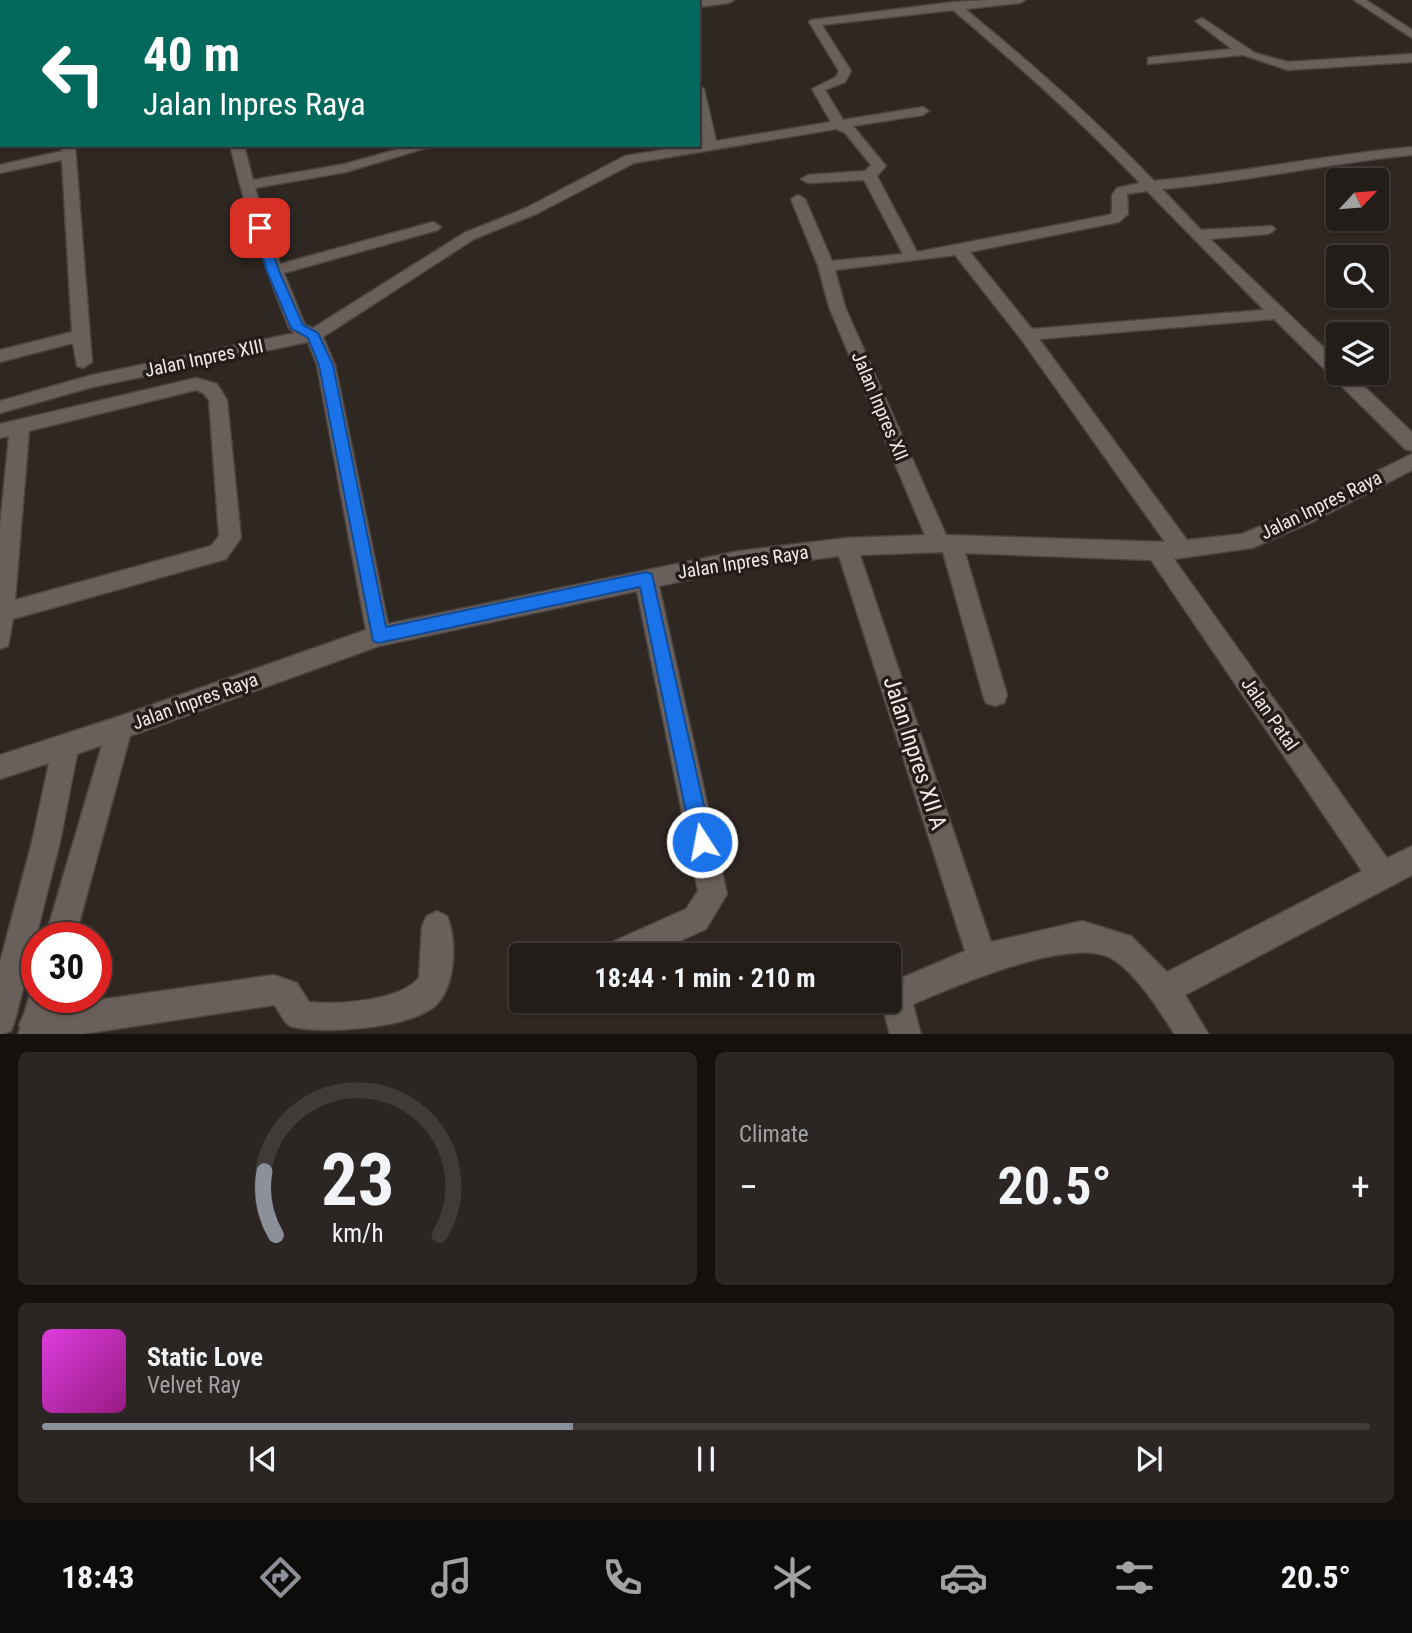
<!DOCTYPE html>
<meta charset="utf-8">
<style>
body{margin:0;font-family:"Roboto Condensed",sans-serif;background:#2b2623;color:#f1f3f6;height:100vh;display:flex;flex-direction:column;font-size:26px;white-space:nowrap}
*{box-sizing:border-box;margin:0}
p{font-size:23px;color:#a3a2a2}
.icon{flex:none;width:38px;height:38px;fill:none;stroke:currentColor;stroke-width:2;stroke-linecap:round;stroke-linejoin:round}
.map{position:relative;height:1034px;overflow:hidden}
.drawer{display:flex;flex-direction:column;gap:18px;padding:18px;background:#13100e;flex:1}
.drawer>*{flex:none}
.top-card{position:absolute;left:0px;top:0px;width:700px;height:147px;box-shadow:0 2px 5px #0004,0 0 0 2px #403b39;background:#00695c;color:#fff;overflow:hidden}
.needle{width:46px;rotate:64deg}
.fabs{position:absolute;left:1326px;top:168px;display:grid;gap:14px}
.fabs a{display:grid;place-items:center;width:63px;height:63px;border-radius:7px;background:#231d1a;box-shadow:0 2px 5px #0004,0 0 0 2px #403b39;font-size:35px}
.speed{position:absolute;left:21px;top:922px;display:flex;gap:14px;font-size:35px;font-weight:700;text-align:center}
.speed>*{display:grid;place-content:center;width:91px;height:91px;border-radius:50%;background:#231d1a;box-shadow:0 2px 5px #0004,0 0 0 2px #403b39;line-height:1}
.speed .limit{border:10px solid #d22;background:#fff;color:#111}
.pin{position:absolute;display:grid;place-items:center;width:60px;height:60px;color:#fff;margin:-30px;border-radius:14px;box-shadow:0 4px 10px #0006}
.me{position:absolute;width:77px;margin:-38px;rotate:349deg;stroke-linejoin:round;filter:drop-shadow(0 0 5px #0008)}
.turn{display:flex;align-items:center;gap:24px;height:147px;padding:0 28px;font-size:32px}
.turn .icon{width:91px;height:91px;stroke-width:2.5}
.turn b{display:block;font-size:49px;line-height:60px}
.big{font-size:52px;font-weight:700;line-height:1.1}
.drawer .widget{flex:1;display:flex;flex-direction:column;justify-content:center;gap:10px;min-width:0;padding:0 24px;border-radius:10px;background:#2b2623}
.drawer .dial{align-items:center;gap:0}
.dial svg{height:182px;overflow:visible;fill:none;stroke:#403b39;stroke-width:7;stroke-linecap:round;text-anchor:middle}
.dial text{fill:#f1f3f6;stroke:none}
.song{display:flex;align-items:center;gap:21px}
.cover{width:84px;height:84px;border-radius:10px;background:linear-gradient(135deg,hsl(300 70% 55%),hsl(310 70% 35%))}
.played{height:7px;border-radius:4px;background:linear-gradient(90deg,#8c9099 40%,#403b39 40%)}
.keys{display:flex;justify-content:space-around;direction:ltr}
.heat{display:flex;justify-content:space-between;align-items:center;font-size:38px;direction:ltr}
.drawer .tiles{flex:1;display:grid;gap:18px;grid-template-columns:1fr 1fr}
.widget:last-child{grid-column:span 2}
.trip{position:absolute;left:509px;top:943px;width:392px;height:70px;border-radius:7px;background:#231d1a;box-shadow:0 2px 5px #0004,0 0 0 2px #403b39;font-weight:700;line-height:70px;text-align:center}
.dock{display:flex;height:112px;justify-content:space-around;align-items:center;background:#0e0c0a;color:#a3a2a2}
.dock .icon{width:49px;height:49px}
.dock .active{color:#8c9099}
.dock b{font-size:32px;color:#f1f3f6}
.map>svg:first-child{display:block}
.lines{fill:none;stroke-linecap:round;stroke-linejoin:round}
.lane-casing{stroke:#4b4440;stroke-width:3}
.street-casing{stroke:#4b4440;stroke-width:3}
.lane{fill:#6a605b;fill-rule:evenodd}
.street{fill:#6a605b;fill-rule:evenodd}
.route{fill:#1a73e8;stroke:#114b97;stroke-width:2}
.labels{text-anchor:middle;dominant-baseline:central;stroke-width:7;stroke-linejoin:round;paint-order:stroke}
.street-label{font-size:19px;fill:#f0eae7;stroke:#251d19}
.near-street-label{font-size:23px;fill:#f0eae7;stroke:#251d19}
</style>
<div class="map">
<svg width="1412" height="1035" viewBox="0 0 1412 1035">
<rect width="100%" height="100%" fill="#2f2722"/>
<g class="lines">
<g class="lane-casing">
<path id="lane" d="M437 911 447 916C457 940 456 982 438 1003 416 1029 319 1035 290 1026 282 1021 280 1011 274 1005L76 1035H23L19 1025 24 1014 35 1009 274 975 297 983 309 1002C336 1005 403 1001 419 977L422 926 427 916Z"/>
</g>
<g class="street-casing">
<g id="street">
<polygon points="110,0 120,0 121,2 110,2"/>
<polygon points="162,0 181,0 161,2"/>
<polygon points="266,0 284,0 265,2"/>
<polygon points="337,0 347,0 348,2 337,2"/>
<polygon points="543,0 562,0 542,2"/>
<polygon points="622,0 633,0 621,2"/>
<polygon points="704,0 734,0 729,3 698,7 698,2 694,2"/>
<path d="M990 0H1025L1020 3 965 9C1031 63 1095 119 1154 181 1240 173 1325 155 1412 147V155C1328 163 1246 182 1162 189L1201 230 1272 226 1275 229 1272 232 1267 234 1210 239 1339 362V373H1350L1412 432V451L1405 449 1274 319 1039 339 1187 540 1242 534 1300 509 1412 454V470L1314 521 1252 548 1174 559 1387 858 1412 846V875L1185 995 1209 1035H1175C1160 1011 1137 975 1114 960 1076 933 953 987 913 1004L921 1035H890L882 1002 889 1001 890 983 965 951 839 556 739 569 659 586 727 894 706 929 648 956H598L603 946 686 909 698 891 637 591 379 646 130 736 75 938H45L102 745 77 754 60 842 15 1020 11 1031 0 1035V962L32 842 49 763 0 779V755L120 716 366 630 317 365 308 342 93 387 0 413V401L92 375 295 333 289 328C265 268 245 209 230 145H244L253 180 345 164 413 145H436L346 172 255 188 280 264 433 222 441 227 438 230 284 273 305 325 313 328 464 233 526 208 625 156 703 143 698 121V85L704 89 716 141 831 122 812 89 836 77 839 71 809 22 811 20 953 2ZM953 10C1018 65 1081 121 1140 183L1117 188 1112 195V213L1109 215 917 252 877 176 886 166 853 126 923 115 929 111 923 107 843 120 825 90 845 82 851 71 822 25ZM836 129 845 133 871 165 865 171 808 175 801 179 808 183 864 180 903 254 832 261 805 199 798 195 791 199 818 266 829 307 925 535 847 538 739 551 388 624 335 365 323 337 474 239 536 214 634 163ZM1147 191 1264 310 1032 329 970 252 1119 222 1128 214 1127 194ZM955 255 1021 339 1165 542 946 535 845 307 835 270ZM943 552 983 695 986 703 995 706 1004 703 1007 695 965 553 1151 560 1362 871 1167 972 1131 936 1082 921 991 942 860 555Z"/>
<polygon points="1354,0 1366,0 1412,30 1412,38"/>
<polygon points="1202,18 1255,53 1288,62 1412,54 1412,62 1288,70 1243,55 1148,64 1148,58 1152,57 1232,49 1198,23 1196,21"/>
<rect x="0" y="28" width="2" height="6"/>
<polygon points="0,51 2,51 0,59"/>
<rect x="0" y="107" width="2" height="8"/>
<polygon points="61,145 75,145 92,362 83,368 77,366 73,343 0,362 0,350 72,332 62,160 0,173 0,165 62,151"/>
<path d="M196 378 217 384 227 400 241 538 226 559 13 619 8 646 0 649V526L9 436 0 438V424ZM196 390 203 393 209 400 219 536 211 546 15 600 29 431Z"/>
<polygon points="37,985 37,998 58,998 49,1035 18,1035 32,987"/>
</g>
</g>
<use href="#lane" class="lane"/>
<use href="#street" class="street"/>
</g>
<polygon class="route" points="260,225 265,228 279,271 303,325 318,333 333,365 386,627 646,572 652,574 712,842 709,849 702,852 695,849 692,842 640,587 379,643 373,641 319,365 308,338 291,328 267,271 254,228"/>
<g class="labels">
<g class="street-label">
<text transform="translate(204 358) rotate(-12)">Jalan Inpres XIII</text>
<text transform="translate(880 406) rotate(67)">Jalan Inpres XII</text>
<text transform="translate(1321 505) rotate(-26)">Jalan Inpres Raya</text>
<text transform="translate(743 562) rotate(-9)">Jalan Inpres Raya</text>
<text transform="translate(195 701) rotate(-20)">Jalan Inpres Raya</text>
<text transform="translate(1270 714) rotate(55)">Jalan Patal</text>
</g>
<g class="near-street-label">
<text transform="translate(915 753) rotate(72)">Jalan Inpres XII A</text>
</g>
</g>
</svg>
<div class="fabs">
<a><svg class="needle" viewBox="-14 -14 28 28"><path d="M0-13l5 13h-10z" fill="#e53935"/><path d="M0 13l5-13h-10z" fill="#a3a2a2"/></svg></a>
<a><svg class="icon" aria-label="search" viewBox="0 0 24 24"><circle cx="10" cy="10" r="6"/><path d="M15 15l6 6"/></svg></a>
<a><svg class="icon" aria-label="layers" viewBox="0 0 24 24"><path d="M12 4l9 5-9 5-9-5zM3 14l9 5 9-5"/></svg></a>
</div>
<div class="speed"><div class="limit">30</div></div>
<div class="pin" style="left:260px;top:228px;background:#d93025"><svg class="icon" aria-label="arrive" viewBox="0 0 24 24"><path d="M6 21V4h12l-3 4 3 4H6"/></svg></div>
<svg class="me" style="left:702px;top:842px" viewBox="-20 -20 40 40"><circle r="17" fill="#1a73e8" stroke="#fff" stroke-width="3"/><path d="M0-11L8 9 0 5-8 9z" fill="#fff"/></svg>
<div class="trip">18:44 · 1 min · 210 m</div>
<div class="top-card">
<div class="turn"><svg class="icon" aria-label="left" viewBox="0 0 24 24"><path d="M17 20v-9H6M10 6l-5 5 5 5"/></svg><div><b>40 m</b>Jalan Inpres Raya</div></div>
</div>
</div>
<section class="drawer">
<div class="tiles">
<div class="widget dial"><svg viewBox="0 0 100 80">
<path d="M14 69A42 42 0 1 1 86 69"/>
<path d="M14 69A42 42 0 0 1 9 41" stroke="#8c9099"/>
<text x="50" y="56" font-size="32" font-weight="700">23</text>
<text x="50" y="72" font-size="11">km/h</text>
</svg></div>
<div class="widget"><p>Climate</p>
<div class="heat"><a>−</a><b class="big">20.5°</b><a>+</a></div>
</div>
<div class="widget">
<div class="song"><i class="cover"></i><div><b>Static Love</b><p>Velvet Ray</p></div></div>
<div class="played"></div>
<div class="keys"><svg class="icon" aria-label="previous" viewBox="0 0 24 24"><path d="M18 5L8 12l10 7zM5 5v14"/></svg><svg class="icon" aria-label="pause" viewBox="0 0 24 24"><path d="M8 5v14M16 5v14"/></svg><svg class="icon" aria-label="next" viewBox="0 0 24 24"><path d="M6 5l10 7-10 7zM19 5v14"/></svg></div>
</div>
</div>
</section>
<nav class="dock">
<b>18:43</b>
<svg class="icon active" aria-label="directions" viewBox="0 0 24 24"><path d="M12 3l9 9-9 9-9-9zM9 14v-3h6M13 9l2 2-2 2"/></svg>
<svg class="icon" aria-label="music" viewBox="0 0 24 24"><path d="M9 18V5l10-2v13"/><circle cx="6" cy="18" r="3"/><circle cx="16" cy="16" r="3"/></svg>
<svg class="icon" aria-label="phone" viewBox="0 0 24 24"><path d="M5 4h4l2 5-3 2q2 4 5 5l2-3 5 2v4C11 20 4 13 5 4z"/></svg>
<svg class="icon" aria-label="climate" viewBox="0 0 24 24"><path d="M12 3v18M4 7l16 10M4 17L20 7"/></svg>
<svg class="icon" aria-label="car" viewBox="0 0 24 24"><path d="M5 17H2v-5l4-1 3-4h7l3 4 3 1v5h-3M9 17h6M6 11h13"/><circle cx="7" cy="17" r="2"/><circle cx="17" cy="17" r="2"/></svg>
<svg class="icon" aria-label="filters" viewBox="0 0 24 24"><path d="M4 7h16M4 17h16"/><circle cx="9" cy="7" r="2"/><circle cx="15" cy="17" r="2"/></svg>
<b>20.5°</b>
</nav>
